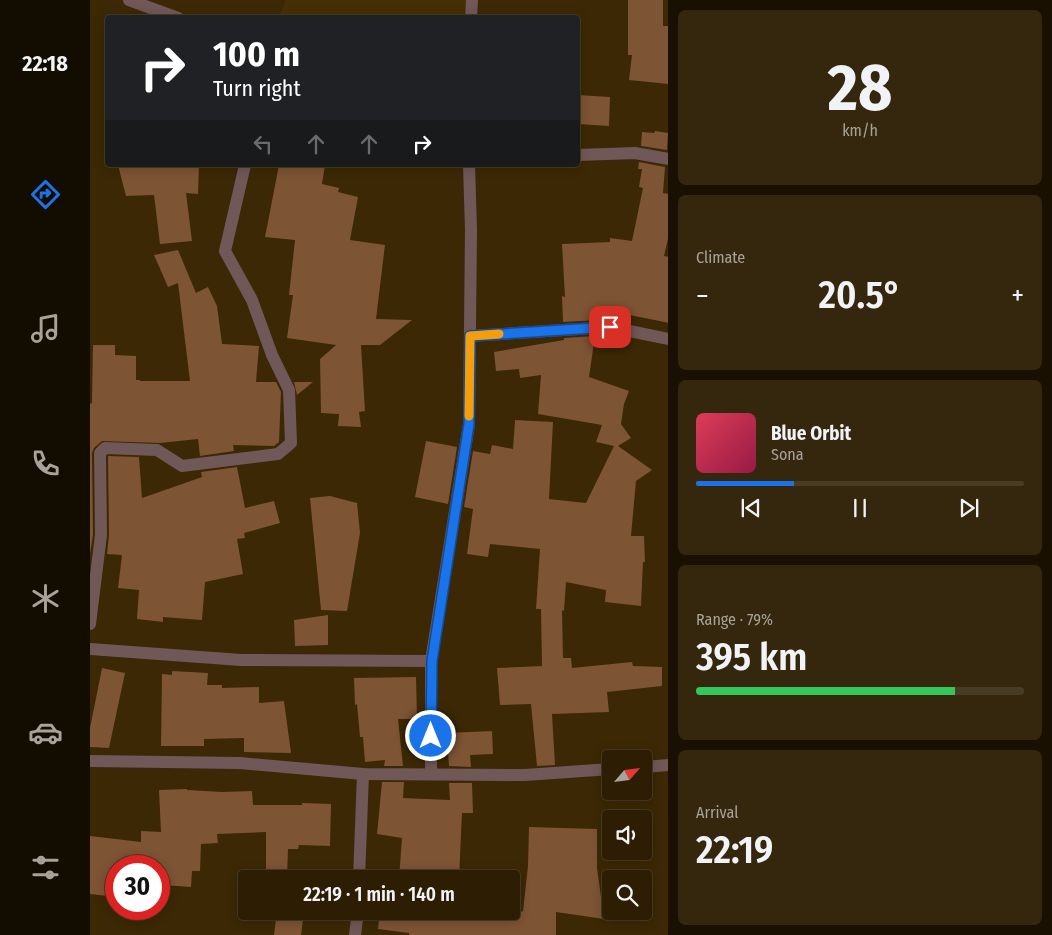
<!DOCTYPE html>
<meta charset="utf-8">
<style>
body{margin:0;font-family:"Fira Sans Condensed",sans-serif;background:#35270d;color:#f1f3f6;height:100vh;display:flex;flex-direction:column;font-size:19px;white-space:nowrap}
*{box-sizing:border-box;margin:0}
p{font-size:16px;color:#a7a29a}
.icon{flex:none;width:28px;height:28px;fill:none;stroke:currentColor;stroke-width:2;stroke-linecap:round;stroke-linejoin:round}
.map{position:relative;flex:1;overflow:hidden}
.sheet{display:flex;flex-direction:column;gap:10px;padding:10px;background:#191002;width:384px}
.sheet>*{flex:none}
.guide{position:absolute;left:15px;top:15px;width:475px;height:152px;border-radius:5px;box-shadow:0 2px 12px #0003,0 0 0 1px #483c25;background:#202124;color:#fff;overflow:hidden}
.needle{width:32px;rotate:62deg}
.fabs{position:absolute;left:512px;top:750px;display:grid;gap:10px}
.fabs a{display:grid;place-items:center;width:50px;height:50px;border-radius:5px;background:#2d1e03;box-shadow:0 2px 12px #0003,0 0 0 1px #483c25;font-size:25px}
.speed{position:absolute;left:15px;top:855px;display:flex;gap:10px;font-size:25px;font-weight:700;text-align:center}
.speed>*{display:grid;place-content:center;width:65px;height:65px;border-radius:50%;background:#2d1e03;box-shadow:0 2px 12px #0003,0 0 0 1px #483c25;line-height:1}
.speed .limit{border:8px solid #d22;background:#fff;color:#111}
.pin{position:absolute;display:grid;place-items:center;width:42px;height:42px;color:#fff;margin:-21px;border-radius:10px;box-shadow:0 2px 8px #0006}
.me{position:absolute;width:55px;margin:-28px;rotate:0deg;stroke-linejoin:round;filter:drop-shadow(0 0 4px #0008)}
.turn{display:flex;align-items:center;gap:18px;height:105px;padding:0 25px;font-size:22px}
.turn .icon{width:65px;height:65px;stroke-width:2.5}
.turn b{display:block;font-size:35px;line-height:42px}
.lanes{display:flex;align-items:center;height:48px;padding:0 25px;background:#0003;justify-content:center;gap:25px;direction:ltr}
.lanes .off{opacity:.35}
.big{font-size:38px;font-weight:600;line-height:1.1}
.sheet .tile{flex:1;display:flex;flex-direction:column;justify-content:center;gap:8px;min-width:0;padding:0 18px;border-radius:8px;background:#35270d}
.sheet .dial{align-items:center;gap:0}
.dial b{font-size:65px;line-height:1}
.song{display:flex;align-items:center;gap:15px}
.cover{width:60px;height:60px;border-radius:8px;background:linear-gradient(135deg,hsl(350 70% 55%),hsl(340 70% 35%))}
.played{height:5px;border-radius:2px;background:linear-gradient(90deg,#1a73e8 30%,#483c25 30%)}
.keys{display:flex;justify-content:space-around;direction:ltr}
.heat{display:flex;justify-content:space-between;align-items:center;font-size:28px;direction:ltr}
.charge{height:8px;border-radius:4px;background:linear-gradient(90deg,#34c759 79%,#483c25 0)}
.trip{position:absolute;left:148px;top:870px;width:282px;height:50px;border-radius:5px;background:#2d1e03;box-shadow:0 2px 12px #0003,0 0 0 1px #483c25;font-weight:600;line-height:50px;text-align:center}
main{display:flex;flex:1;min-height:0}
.menu{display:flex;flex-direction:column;width:90px;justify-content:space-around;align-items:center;background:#120c01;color:#a7a29a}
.menu .icon{width:35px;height:35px}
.menu .on{color:#1a73e8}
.menu b{font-size:22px;color:#f1f3f6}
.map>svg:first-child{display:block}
.built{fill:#462f04}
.building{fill:#7d5434}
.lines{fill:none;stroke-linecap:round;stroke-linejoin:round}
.minor{stroke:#705858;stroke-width:12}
.route-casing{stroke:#114b97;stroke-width:12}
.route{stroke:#1a73e8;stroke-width:9}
.slow{stroke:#f59e0b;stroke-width:9}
</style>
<main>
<nav class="menu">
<b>22:18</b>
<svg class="icon on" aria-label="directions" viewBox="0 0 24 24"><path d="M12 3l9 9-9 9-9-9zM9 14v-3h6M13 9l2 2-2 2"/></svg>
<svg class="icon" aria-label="music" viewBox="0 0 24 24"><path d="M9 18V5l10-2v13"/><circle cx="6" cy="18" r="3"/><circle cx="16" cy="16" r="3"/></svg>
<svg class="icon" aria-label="phone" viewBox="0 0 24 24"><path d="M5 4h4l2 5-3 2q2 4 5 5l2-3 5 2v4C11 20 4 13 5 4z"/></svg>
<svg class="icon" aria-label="climate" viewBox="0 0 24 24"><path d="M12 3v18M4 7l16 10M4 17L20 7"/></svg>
<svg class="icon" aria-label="car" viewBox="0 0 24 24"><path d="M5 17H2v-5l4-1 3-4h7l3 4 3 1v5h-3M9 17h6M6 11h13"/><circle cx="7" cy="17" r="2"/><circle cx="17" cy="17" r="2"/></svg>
<svg class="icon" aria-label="filters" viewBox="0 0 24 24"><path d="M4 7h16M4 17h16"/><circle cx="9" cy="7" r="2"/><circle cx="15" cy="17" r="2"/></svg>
</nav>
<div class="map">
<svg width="579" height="935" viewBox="0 0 579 935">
<rect width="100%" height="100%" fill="#3c2804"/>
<polygon class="built" points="196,0 376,0 374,17 189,18"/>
<g class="building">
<polygon points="538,0 573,0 573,26 579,26 579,84 539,80 542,55 538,55"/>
<polygon points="488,95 520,97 519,126 488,124"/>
<polygon points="565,131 578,133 577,150 551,146 552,132 564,133"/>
<polygon points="549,162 575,167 573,193 579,194 579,234 574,256 579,257 579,323 510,309 508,320 473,322 472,296 475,297 472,244 520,242 520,238 542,241 553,188 549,187 552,169 548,169"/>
<polygon points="28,165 109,165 108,194 96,193 102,241 70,244 64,195 36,196"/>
<polygon points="189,165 235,165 232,184 249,188 248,192 268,197 260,240 295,245 286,319 322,320 290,345 271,345 275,411 269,412 271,427 248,426 249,414 231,413 230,359 246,345 197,338 203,295 199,295 205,240 175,237"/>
<polygon points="88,250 106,293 118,287 127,306 132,344 169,346 166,382 186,382 191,392 189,442 184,446 143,445 144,451 110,456 108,439 70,443 12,441 4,448 2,453 3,535 0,554 0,404 2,403 3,345 25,345 25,355 46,356 46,380 50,380 50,381 100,381 88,283 78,287 64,255"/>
<polygon points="505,336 499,377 539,391 534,404 531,424 541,438 528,446 562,470 546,481 541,536 554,536 555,562 553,562 551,606 515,602 516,590 476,582 474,611 472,610 473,658 481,658 482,668 542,662 543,666 572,667 572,686 517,692 519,712 462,714 465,765 447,766 441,704 410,705 407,668 452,666 451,609 446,609 450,549 400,544 398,557 377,554 383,509 374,507 383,451 400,454 402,445 423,449 425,420 463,422 459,499 496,503 524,446 506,442 512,425 448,414 451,375 430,378 429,369 406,371 404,352 474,340 474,338"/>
<polygon points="204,382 223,382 207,395"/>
<polygon points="336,441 367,447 358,504 325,497"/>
<polygon points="18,456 49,457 52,498 112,477 111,472 147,467 155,508 184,501 190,523 154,533 155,538 147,539 153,574 115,582 112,620 73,617 73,622 47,619 49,590 28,588 32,555 17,554 19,535"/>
<polygon points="240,496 267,503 270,533 257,611 231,610 220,498"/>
<polygon points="238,615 238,645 205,646 204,620"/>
<polygon points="12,668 35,673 19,748 0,747 0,728"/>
<polygon points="82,671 118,673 117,685 132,685 132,688 169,687 169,703 194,701 201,753 154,752 154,738 114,739 114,746 71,746 72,674 82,675"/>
<polygon points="326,677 327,719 308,719 313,766 294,766 295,760 275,762 273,737 270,737 267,704 265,705 264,678"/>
<polygon points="402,731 403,754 380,755 381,767 359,766 357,733"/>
<polygon points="292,782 314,782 313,798 360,800 359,783 382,783 383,813 372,813 369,879 309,879 312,838 287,834"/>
<polygon points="97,789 97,790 132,792 162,791 163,805 212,805 212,803 241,804 240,846 209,845 208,849 198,849 197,879 176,879 176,832 127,834 128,843 111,844 110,871 102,871 101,887 72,885 72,866 26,866 26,897 0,894 0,836 51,842 51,831 71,832 69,790"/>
<polygon points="439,827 507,829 507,868 514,919 466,912 466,935 319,935 319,933 288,929 290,911 350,911 411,921 433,911 438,866"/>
<polygon points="187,911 214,911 211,935 184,935"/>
</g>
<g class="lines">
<g class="minor">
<polyline points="39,0 88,18"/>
<polyline points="381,18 382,0"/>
<polyline points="488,155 545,153 579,159"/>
<polyline points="380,336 520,327 579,339"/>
<polyline points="0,624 11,535 10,453 15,448 67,450 92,466 188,454 201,443 199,390 182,355 162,300 135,251 155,165"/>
<polyline points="0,649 151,660 341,661"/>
<polyline points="0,761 150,763 273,774 435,775 521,769"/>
<polyline points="554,767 579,765"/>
<polyline points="341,774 341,661 379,424 381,230 379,165"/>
<polyline points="269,879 273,774"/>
<polyline points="265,935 268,911"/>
</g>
</g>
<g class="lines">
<g class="route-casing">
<polyline id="route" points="341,736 342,661 379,424 380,336 520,327"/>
</g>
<use href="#route" class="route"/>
<polyline class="slow" points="379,416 380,336 409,334"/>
</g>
</svg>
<div class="fabs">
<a><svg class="needle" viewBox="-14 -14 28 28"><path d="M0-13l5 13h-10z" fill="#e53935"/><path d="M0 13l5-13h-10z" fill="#a7a29a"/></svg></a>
<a><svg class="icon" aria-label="sound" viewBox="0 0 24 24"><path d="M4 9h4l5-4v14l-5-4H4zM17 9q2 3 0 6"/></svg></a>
<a><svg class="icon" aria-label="search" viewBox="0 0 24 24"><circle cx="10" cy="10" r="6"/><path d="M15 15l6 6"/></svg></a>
</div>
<div class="speed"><div class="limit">30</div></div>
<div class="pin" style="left:520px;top:327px;background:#d93025"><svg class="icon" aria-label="arrive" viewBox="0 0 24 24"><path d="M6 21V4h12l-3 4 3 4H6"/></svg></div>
<svg class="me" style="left:341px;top:736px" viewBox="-20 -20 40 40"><circle r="17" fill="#1a73e8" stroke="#fff" stroke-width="3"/><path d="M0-11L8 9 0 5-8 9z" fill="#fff"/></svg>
<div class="trip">22:19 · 1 min · 140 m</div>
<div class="guide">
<div class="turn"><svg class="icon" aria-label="right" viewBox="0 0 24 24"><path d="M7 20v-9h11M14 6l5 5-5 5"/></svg><div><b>100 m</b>Turn right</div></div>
<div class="lanes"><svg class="icon off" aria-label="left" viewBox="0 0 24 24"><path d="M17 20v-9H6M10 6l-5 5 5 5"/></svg><svg class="icon off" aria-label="ahead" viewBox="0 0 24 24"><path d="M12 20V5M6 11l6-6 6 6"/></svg><svg class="icon off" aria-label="ahead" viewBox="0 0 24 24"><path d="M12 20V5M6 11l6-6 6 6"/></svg><svg class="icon" aria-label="right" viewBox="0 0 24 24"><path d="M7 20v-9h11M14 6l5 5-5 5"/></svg></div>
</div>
</div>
<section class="sheet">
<div class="tile dial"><b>28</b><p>km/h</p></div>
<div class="tile"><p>Climate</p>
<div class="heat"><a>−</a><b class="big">20.5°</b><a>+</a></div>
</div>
<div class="tile">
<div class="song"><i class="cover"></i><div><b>Blue Orbit</b><p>Sona</p></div></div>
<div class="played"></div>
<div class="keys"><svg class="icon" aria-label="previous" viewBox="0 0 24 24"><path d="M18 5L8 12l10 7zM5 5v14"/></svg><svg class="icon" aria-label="pause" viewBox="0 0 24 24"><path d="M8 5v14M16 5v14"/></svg><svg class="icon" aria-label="next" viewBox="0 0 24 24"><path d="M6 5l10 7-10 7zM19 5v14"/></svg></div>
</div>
<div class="tile"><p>Range · 79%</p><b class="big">395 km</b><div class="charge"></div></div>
<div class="tile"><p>Arrival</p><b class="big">22:19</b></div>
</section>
</main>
